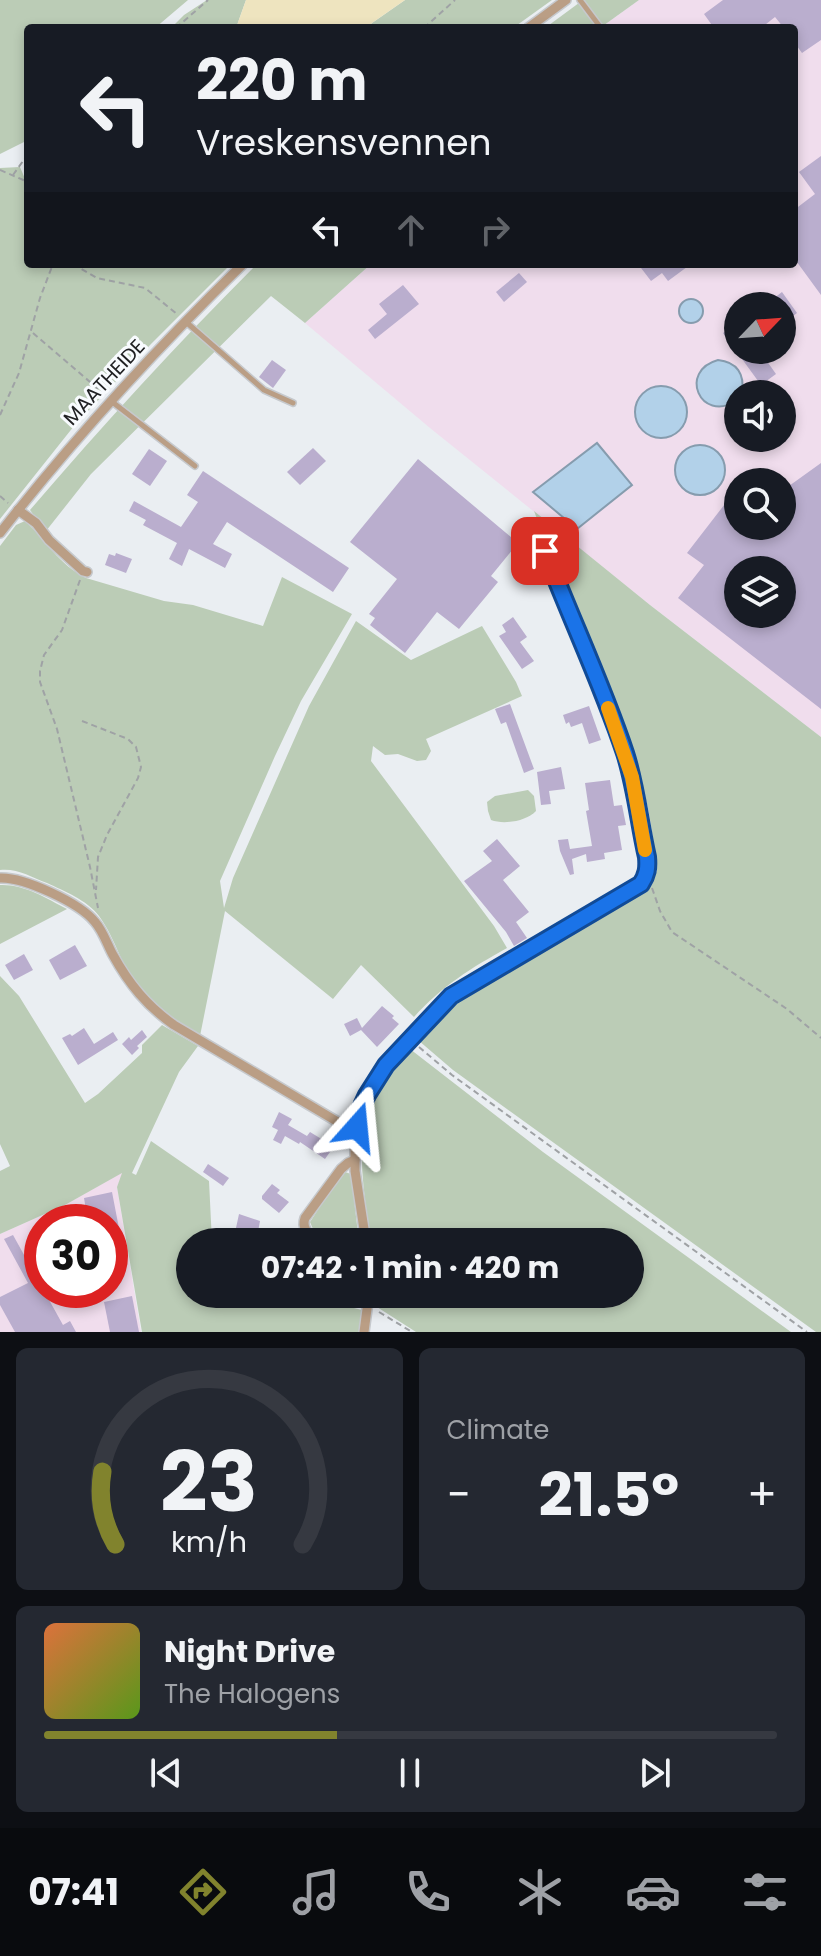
<!DOCTYPE html>
<meta charset="utf-8">
<style>
body{margin:0;font-family:Poppins,sans-serif;background:#242831;color:#f1f3f6;height:100vh;display:flex;flex-direction:column;font-size:30px;white-space:nowrap}
*{box-sizing:border-box;margin:0}
p{font-size:26px;color:#9ea1a6}
.icon{flex:none;width:44px;height:44px;fill:none;stroke:currentColor;stroke-width:2;stroke-linecap:round;stroke-linejoin:round}
.map{position:relative;height:1332px;overflow:hidden}
.details{display:flex;flex-direction:column;gap:16px;padding:16px;background:#0d0f14;flex:1}
.details>*{flex:none}
.banner{position:absolute;left:24px;top:24px;width:774px;height:244px;border-radius:8px;box-shadow:0 4px 12px #0003;background:#171b24;color:#f1f3f6;overflow:hidden}
.needle{width:52px;rotate:65deg}
.controls{position:absolute;left:724px;top:292px;display:grid;gap:16px}
.controls a{display:grid;place-items:center;width:72px;height:72px;border-radius:50%;background:#171b24;box-shadow:0 4px 12px #0003;font-size:40px}
.speed{position:absolute;left:24px;top:1204px;display:flex;gap:16px;font-size:40px;font-weight:700;text-align:center}
.speed>*{display:grid;place-content:center;width:104px;height:104px;border-radius:50%;background:#171b24;box-shadow:0 4px 12px #0003;line-height:1}
.speed .limit{border:12px solid #d22;background:#fff;color:#111}
.pin{position:absolute;display:grid;place-items:center;width:68px;height:68px;color:#fff;margin:-34px;border-radius:16px;box-shadow:0 4px 12px #0006}
.me{position:absolute;width:88px;margin:-44px;rotate:18deg;stroke-linejoin:round;filter:drop-shadow(0 0 6px #0008)}
.turn{display:flex;align-items:center;gap:28px;height:168px;padding:0 40px;font-size:36px}
.turn .icon{width:104px;height:104px;stroke-width:2.5}
.turn b{display:block;font-size:56px;line-height:68px}
.lanes{display:flex;align-items:center;height:76px;padding:0 40px;background:#0003;justify-content:center;gap:40px;direction:ltr}
.lanes .off{opacity:.35}
.big{font-size:60px;font-weight:700;line-height:1.1}
.details .card{flex:1;display:flex;flex-direction:column;justify-content:center;gap:12px;min-width:0;padding:0 28px;border-radius:12px;background:#242831}
.details .dial{align-items:center;gap:0}
.dial svg{height:208px;overflow:visible;fill:none;stroke:#363941;stroke-width:7;stroke-linecap:round;text-anchor:middle}
.dial text{fill:#f1f3f6;stroke:none}
.song{display:flex;align-items:center;gap:24px}
.cover{width:96px;height:96px;border-radius:12px;background:linear-gradient(135deg,hsl(20 70% 55%),hsl(90 70% 35%))}
.played{height:8px;border-radius:4px;background:linear-gradient(90deg,#81832d 40%,#363941 40%)}
.keys{display:flex;justify-content:space-around;direction:ltr}
.heat{display:flex;justify-content:space-between;align-items:center;font-size:44px;direction:ltr}
.details .tiles{flex:1;display:grid;gap:16px;grid-template-columns:1fr 1fr}
.card:last-child{grid-column:span 2}
.trip{position:absolute;left:176px;top:1228px;width:468px;height:80px;border-radius:40px;background:#171b24;box-shadow:0 4px 12px #0003;font-weight:700;line-height:80px;text-align:center}
.menu{display:flex;height:128px;justify-content:space-around;align-items:center;background:#090b0e;color:#9ea1a6}
.menu .icon{width:56px;height:56px}
.menu .current{color:#81832d}
.menu b{font-size:36px;color:#f1f3f6}
.map>svg:first-child{display:block}
.industrial{fill:#f0dded;fill-rule:evenodd}
.green{fill:#bbccb6}
.sand{fill:#eee4bf}
.water{fill:#b2d1e9;stroke:#869cae;stroke-width:2}
.building{fill:#baaece;fill-rule:evenodd}
.lines{fill:none;stroke-linecap:round;stroke-linejoin:round}
.service-casing{stroke:#c6c9cd;stroke-width:8}
.minor-casing{stroke:#c6c9cd;stroke-width:12}
.path{stroke:#9fa2a5;stroke-width:2;stroke-dasharray:6 4;stroke-linecap:butt}
.service{stroke:#ba9e85;stroke-width:5}
.minor{stroke:#ba9e85;stroke-width:9}
.route-casing{stroke:#114b97;stroke-width:20}
.route{stroke:#1a73e8;stroke-width:14}
.slow{stroke:#f59e0b;stroke-width:14}
.labels{text-anchor:middle;dominant-baseline:central;stroke-width:6;stroke-linejoin:round;paint-order:stroke}
.street-label{font-size:20px;fill:#202123;stroke:#f8fbfe}
</style>
<div class="map">
<svg width="821" height="1332" viewBox="0 0 821 1332">
<rect width="100%" height="100%" fill="#eaeef2"/>
<g class="industrial">
<path d="M639 0H821V737L650 605 430 428 305 323 371 264H794V28H600ZM738 306H782V350H738ZM738 394H782V438H738ZM738 482H782V526H738ZM738 570H782V614H738Z"/>
<path d="M123 1172 117 1187 141 1332H0V1234L65 1205ZM42 1222H110V1290H42Z"/>
</g>
<g class="green">
<polygon points="0,0 188,0 155,28 28,28 28,140 0,154"/>
<polygon points="207,0 246,0 236,28 171,28 184,15"/>
<polygon points="405,0 552,0 513,28 367,28 372,23"/>
<polygon points="583,0 639,0 600,28 545,28"/>
<polygon points="20,167 28,186 28,264 231,264 151,344 74,426 0,519 0,168"/>
<path d="M257 264H371L305 323 271 296 91 474 46 531 30 510C103 425 178 343 257 264Z"/>
<path d="M534 511 650 605 821 737V1332H816L453 1070 418 1040 463 995 645 889 657 871C654 849 652 826 647 804 629 726 595 652 563 579L567 564 559 549 546 542Z"/>
<path d="M25 521C47 541 58 564 86 578L164 601 193 605 263 626 282 577 352 614 301 701 275 756 220 881 224 908 233 878 309 706 356 621 411 660 482 626 516 682 522 696 426 739 431 751 426 760 417 761 398 754 385 755 373 746 371 761 494 926 507 948C471 968 442 986 414 1017L361 965 333 999 225 911 200 1036C180 1023 156 1010 141 992 122 969 116 939 99 916 87 900 64 891 47 883 31 877 17 868 0 870V546L16 525Z"/>
<path d="M528 790 534 796 536 811C527 821 504 825 491 820L488 811 487 802 495 796Z"/>
<path d="M0 885C24 884 46 898 67 909L0 944Z"/>
<polygon points="0,976 19,996 85,1103 98,1094 142,1053 142,1045 162,1025 198,1046 179,1072 132,1173 136,1175 151,1141 209,1181 212,1242 190,1242 190,1294 356,1294 353,1297 354,1308 362,1310 359,1332 142,1332 117,1187 122,1173 65,1205 0,1234 0,1171 10,1166 0,1144"/>
<path d="M410 1049 543 1152 791 1332H416L377 1307V1294H630V1242H371C363 1182 349 1125 389 1072 395 1064 403 1057 410 1049Z"/>
<polygon points="345,1172 351,1174 359,1242 325,1242 313,1229 310,1222 334,1185"/>
</g>
<polygon class="sand" points="246,0 405,0 372,23 367,28 236,28"/>
<g class="water">
<circle cx="691" cy="311" r="12"/>
<path d="M718 360C737 362 745 374 742 393L738 394 736 401C700 423 678 371 718 360Z"/>
<circle cx="661" cy="412" r="26"/>
<polygon points="597,443 632,485 577,529 533,492"/>
<circle cx="700" cy="470" r="25"/>
</g>
<g class="building">
<polygon points="723,0 821,0 821,40 802,53 794,42 794,28 784,28 775,17 761,28 714,28 704,14"/>
<polygon points="821,156 821,295 794,258 794,210 815,194 799,172"/>
<polygon points="638,264 691,264 668,281 662,273 651,281"/>
<polygon points="519,273 527,282 504,302 496,292"/>
<polygon points="403,285 419,304 375,339 368,330 387,314 379,304"/>
<polygon points="782,292 797,313 782,324 782,306 764,306"/>
<polygon points="738,322 738,350 759,350 776,374 761,385 723,333"/>
<polygon points="272,360 286,370 273,388 259,377"/>
<polygon points="313,448 326,461 300,485 287,472"/>
<polygon points="149,449 167,461 150,486 132,474"/>
<polygon points="418,459 518,543 491,576 498,582 459,629 437,612 405,653 370,625 375,618 369,614 397,579 350,542"/>
<path d="M821 463V709L678 598 704 565 687 553 738 487V526H782V491ZM738 570H782V614H738Z"/>
<polygon points="203,471 349,568 333,592 227,522 213,544 232,554 225,568 189,549 182,566 169,559 177,543 143,525 146,520 129,511 134,501 181,527 198,502 187,495"/>
<polygon points="116,553 132,559 126,573 105,565 109,554 115,556"/>
<polygon points="513,617 527,637 520,642 534,661 522,669 499,636 506,632 502,625"/>
<polygon points="510,704 534,769 524,773 506,722 501,724 495,709"/>
<polygon points="589,706 601,740 589,744 582,723 571,727 569,722 566,724 563,715"/>
<polygon points="561,767 565,789 549,791 551,804 541,805 537,772"/>
<polygon points="610,780 614,806 622,805 626,825 618,826 622,850 604,853 605,859 587,862 586,854 572,859 574,874 570,875 560,851 558,840 568,839 570,849 592,846 586,811 589,810 585,783"/>
<polygon points="497,839 520,866 503,880 529,912 516,922 527,938 514,946 506,932 464,881 492,861 483,851"/>
<polygon points="75,945 87,966 60,980 49,960"/>
<polygon points="24,954 33,970 14,980 5,965"/>
<polygon points="382,1006 394,1016 392,1018 399,1024 377,1047 361,1030 350,1036 344,1024 357,1018 362,1028"/>
<polygon points="84,1028 94,1044 113,1032 118,1040 78,1065 62,1038 70,1034 72,1036"/>
<polygon points="142,1030 147,1037 137,1046 139,1048 132,1055 122,1044 129,1037 131,1040"/>
<polygon points="279,1112 292,1119 288,1125 307,1136 310,1132 328,1143 327,1145 332,1149 325,1159 300,1142 299,1144 285,1136 281,1144 273,1140 278,1130 272,1127"/>
<polygon points="208,1164 229,1178 223,1186 203,1172"/>
<polygon points="272,1184 280,1190 277,1193 289,1202 279,1213 262,1199 262,1196"/>
<polygon points="112,1192 122,1244 110,1246 110,1222 88,1222 84,1198"/>
<polygon points="239,1214 260,1221 256,1242 233,1242"/>
<polygon points="13,1235 63,1325 70,1321 76,1332 15,1332 0,1305 0,1297 28,1283 4,1239"/>
<polygon points="132,1296 139,1332 110,1332 104,1302"/>
</g>
<g class="lines">
<g class="service-casing">
<g id="service">
<polyline points="580,0 601,28"/>
<polyline points="186,322 264,390 293,403"/>
<polyline points="111,401 195,466"/>
</g>
</g>
<g class="minor-casing">
<g id="minor">
<polyline points="528,28 566,0"/>
<polyline points="18,510 36,523 49,540 83,571 87,572"/>
<path d="M0 533C75 437 156 349 243 264"/>
<path d="M0 878C24 877 80 903 95 922 103 931 107 944 113 955 129 984 147 1006 174 1025L343 1125 357 1127"/>
<path d="M317 1242C310 1235 301 1229 305 1218L341 1169 348 1163 355 1160"/>
<path d="M366 1242 355 1171V1139L361 1108 367 1095 386 1065 451 996 641 884C647 875 648 868 647 857L632 777 625 754 584 644 545 551"/>
<polyline points="364,1332 369,1294"/>
</g>
</g>
<g class="path">
<polyline points="176,28 208,0"/>
<polyline points="424,28 455,0"/>
<polyline points="0,170 28,182"/>
<polyline points="13,175 28,154"/>
<polyline points="73,264 97,278 145,288 177,314"/>
<polyline points="33,333 104,394"/>
<polyline points="0,415 19,373 40,298 53,264"/>
<polyline points="0,496 8,503"/>
<polyline points="80,580 62,630 44,655 40,671 40,682 57,729 90,867 98,908"/>
<polyline points="82,721 128,739 136,747 141,767 138,778 107,835 98,857 96,890"/>
<polyline points="652,888 660,911 672,932 787,1009 821,1038"/>
<polyline points="419,1047 452,1075 807,1332"/>
<polyline points="379,1312 412,1332"/>
</g>
<use href="#service" class="service"/>
<use href="#minor" class="minor"/>
</g>
<g class="lines">
<g class="route-casing">
<path id="route" d="M357 1127 361 1108 367 1095 386 1065 451 996 641 884C647 875 648 868 647 857 639 822 636 787 625 753 602 684 571 619 545 551"/>
</g>
<use href="#route" class="route"/>
<polyline class="slow" points="608,708 632,777 645,850"/>
</g>
<g class="labels">
<g class="street-label">
<text transform="translate(104 382) rotate(-47)">MAATHEIDE</text>
</g>
</g>
</svg>
<div class="controls">
<a><svg class="needle" viewBox="-14 -14 28 28"><path d="M0-13l5 13h-10z" fill="#e53935"/><path d="M0 13l5-13h-10z" fill="#9ea1a6"/></svg></a>
<a><svg class="icon" aria-label="sound" viewBox="0 0 24 24"><path d="M4 9h4l5-4v14l-5-4H4zM17 9q2 3 0 6"/></svg></a>
<a><svg class="icon" aria-label="search" viewBox="0 0 24 24"><circle cx="10" cy="10" r="6"/><path d="M15 15l6 6"/></svg></a>
<a><svg class="icon" aria-label="layers" viewBox="0 0 24 24"><path d="M12 4l9 5-9 5-9-5zM3 14l9 5 9-5"/></svg></a>
</div>
<div class="speed"><div class="limit">30</div></div>
<div class="pin" style="left:545px;top:551px;background:#d93025"><svg class="icon" aria-label="arrive" viewBox="0 0 24 24"><path d="M6 21V4h12l-3 4 3 4H6"/></svg></div>
<svg class="me" style="left:357px;top:1127px" viewBox="-20 -20 40 40"><path d="M0-17L14 15 0 8-14 15z" fill="#1a73e8" stroke="#fff" stroke-width="4"/></svg>
<div class="trip">07:42 · 1 min · 420 m</div>
<div class="banner">
<div class="turn"><svg class="icon" aria-label="left" viewBox="0 0 24 24"><path d="M17 20v-9H6M10 6l-5 5 5 5"/></svg><div><b>220 m</b>Vreskensvennen</div></div>
<div class="lanes"><svg class="icon" aria-label="left" viewBox="0 0 24 24"><path d="M17 20v-9H6M10 6l-5 5 5 5"/></svg><svg class="icon off" aria-label="ahead" viewBox="0 0 24 24"><path d="M12 20V5M6 11l6-6 6 6"/></svg><svg class="icon off" aria-label="right" viewBox="0 0 24 24"><path d="M7 20v-9h11M14 6l5 5-5 5"/></svg></div>
</div>
</div>
<section class="details">
<div class="tiles">
<div class="card dial"><svg viewBox="0 0 100 80">
<path d="M14 69A42 42 0 1 1 86 69"/>
<path d="M14 69A42 42 0 0 1 9 41" stroke="#81832d"/>
<text x="50" y="56" font-size="32" font-weight="700">23</text>
<text x="50" y="72" font-size="11">km/h</text>
</svg></div>
<div class="card"><p>Climate</p>
<div class="heat"><a>−</a><b class="big">21.5°</b><a>+</a></div>
</div>
<div class="card">
<div class="song"><i class="cover"></i><div><b>Night Drive</b><p>The Halogens</p></div></div>
<div class="played"></div>
<div class="keys"><svg class="icon" aria-label="previous" viewBox="0 0 24 24"><path d="M18 5L8 12l10 7zM5 5v14"/></svg><svg class="icon" aria-label="pause" viewBox="0 0 24 24"><path d="M8 5v14M16 5v14"/></svg><svg class="icon" aria-label="next" viewBox="0 0 24 24"><path d="M6 5l10 7-10 7zM19 5v14"/></svg></div>
</div>
</div>
</section>
<nav class="menu">
<b>07:41</b>
<svg class="icon current" aria-label="directions" viewBox="0 0 24 24"><path d="M12 3l9 9-9 9-9-9zM9 14v-3h6M13 9l2 2-2 2"/></svg>
<svg class="icon" aria-label="music" viewBox="0 0 24 24"><path d="M9 18V5l10-2v13"/><circle cx="6" cy="18" r="3"/><circle cx="16" cy="16" r="3"/></svg>
<svg class="icon" aria-label="phone" viewBox="0 0 24 24"><path d="M5 4h4l2 5-3 2q2 4 5 5l2-3 5 2v4C11 20 4 13 5 4z"/></svg>
<svg class="icon" aria-label="climate" viewBox="0 0 24 24"><path d="M12 3v18M4 7l16 10M4 17L20 7"/></svg>
<svg class="icon" aria-label="car" viewBox="0 0 24 24"><path d="M5 17H2v-5l4-1 3-4h7l3 4 3 1v5h-3M9 17h6M6 11h13"/><circle cx="7" cy="17" r="2"/><circle cx="17" cy="17" r="2"/></svg>
<svg class="icon" aria-label="filters" viewBox="0 0 24 24"><path d="M4 7h16M4 17h16"/><circle cx="9" cy="7" r="2"/><circle cx="15" cy="17" r="2"/></svg>
</nav>
